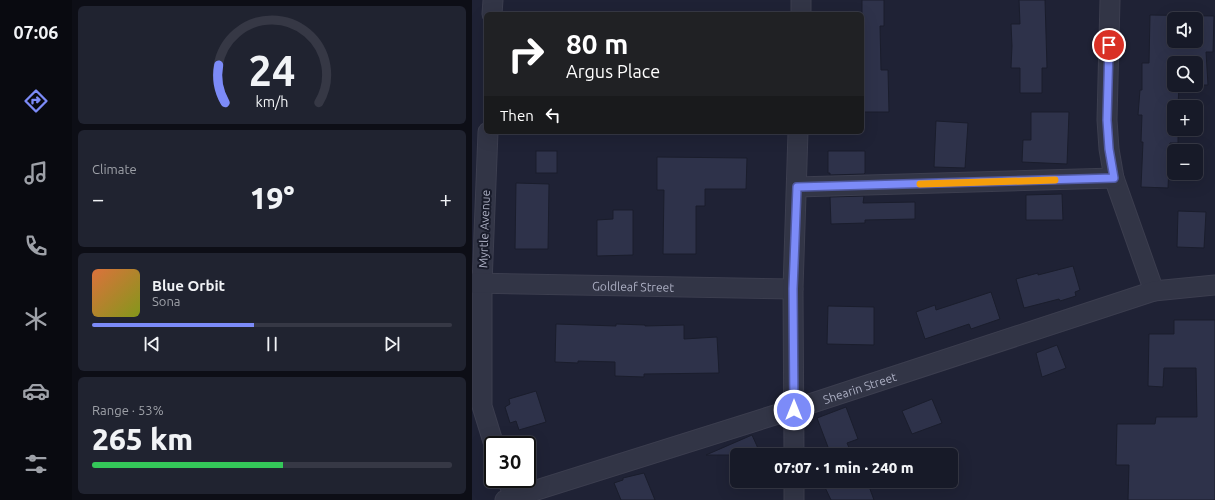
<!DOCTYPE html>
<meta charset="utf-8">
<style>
body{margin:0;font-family:Ubuntu,sans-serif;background:#202330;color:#f1f3f6;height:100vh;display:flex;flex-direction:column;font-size:15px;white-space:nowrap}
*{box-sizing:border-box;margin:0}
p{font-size:13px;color:#9ea1a8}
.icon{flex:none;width:22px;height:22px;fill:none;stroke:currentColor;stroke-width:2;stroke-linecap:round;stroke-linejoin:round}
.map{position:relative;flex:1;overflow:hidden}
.sheet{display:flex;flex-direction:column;gap:6px;padding:6px;background:#0d0e16;width:400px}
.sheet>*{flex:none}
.guide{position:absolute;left:12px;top:12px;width:380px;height:122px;border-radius:6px;box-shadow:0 4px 16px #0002,0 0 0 1px #363845;background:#202124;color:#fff;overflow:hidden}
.buttons{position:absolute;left:695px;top:12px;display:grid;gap:8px}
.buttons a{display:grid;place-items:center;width:36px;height:36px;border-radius:6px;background:#171a28;box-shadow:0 4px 16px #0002,0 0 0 1px #363845;font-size:20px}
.speed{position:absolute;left:12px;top:436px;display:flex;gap:8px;font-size:20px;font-weight:700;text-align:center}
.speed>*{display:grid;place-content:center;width:52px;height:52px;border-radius:50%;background:#171a28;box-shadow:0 4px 16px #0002,0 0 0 1px #363845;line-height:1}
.speed .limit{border:2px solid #111;border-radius:6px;background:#fff;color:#111}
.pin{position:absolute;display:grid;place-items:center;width:34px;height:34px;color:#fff;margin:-17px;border:2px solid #fff;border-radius:50%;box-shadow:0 1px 4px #0007}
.me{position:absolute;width:44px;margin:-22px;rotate:0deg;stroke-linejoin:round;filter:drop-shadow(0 0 3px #0008)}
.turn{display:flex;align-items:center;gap:14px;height:84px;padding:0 16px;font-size:18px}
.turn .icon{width:52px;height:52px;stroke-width:2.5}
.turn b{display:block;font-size:28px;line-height:34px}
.then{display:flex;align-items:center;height:38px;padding:0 16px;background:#0003;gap:8px;font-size:15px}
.big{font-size:30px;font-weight:800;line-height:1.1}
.sheet .widget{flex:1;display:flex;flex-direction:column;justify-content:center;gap:6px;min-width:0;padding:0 14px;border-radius:6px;background:#202330}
.sheet .dial{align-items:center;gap:0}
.dial svg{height:104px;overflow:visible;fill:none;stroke:#363845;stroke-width:7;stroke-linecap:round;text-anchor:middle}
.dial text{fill:#f1f3f6;stroke:none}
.song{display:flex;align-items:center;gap:12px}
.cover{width:48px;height:48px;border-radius:6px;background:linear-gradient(135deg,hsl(20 70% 55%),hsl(70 70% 35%))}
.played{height:4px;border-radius:2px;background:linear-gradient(90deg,#7c8bf8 45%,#363845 45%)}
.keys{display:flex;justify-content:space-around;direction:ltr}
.heat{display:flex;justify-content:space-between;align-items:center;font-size:22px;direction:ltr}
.charge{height:6px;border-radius:3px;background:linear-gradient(90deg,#34c759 53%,#363845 0)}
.trip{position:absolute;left:258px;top:448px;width:228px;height:40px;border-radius:6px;background:#171a28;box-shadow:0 4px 16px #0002,0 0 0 1px #363845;font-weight:800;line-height:40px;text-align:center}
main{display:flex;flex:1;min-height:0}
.tab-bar{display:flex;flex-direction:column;width:72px;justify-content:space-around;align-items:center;background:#090a10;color:#9ea1a8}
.tab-bar .icon{width:28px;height:28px}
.tab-bar .selected{color:#7c8bf8}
.tab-bar b{font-size:18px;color:#f1f3f6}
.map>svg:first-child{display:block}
.building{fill:#2e324a;stroke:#1a1d2c;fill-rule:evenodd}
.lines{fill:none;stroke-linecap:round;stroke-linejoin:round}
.street-casing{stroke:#3c3e4f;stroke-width:21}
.street{stroke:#323546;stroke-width:19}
.route-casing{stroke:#515aa1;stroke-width:10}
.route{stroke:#7c8bf8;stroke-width:7}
.slow{stroke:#f59e0b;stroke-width:7}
.labels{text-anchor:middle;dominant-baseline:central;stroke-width:4;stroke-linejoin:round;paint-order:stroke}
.street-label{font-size:12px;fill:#acafc3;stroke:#181b2a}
</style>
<main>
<nav class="tab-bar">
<b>07:06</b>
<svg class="icon selected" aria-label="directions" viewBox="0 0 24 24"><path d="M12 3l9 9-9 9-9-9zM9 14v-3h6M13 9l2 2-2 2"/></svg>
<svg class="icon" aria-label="music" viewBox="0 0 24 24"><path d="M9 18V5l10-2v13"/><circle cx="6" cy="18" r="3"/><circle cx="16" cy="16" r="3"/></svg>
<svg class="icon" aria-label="phone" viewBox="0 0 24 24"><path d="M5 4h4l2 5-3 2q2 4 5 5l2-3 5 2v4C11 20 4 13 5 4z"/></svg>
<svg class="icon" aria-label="climate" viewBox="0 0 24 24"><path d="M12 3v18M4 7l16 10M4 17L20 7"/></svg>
<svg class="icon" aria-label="car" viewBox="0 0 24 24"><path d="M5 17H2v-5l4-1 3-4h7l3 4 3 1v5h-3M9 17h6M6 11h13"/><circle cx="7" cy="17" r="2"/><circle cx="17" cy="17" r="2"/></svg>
<svg class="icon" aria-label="filters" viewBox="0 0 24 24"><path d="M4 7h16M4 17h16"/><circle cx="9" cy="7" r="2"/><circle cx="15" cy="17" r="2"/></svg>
</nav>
<section class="sheet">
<div class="widget dial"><svg viewBox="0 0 100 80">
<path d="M14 69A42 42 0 1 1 86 69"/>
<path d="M14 69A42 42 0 0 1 9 40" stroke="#7c8bf8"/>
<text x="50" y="56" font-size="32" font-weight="700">24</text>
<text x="50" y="72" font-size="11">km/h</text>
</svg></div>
<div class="widget"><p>Climate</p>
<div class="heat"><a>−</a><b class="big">19°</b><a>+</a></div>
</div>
<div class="widget">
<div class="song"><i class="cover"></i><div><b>Blue Orbit</b><p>Sona</p></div></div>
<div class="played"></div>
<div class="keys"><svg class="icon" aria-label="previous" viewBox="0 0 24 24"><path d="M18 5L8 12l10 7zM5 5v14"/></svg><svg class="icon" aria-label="pause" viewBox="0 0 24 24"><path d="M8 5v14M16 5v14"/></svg><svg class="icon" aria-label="next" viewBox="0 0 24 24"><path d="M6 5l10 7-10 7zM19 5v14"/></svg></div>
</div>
<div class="widget"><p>Range · 53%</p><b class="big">265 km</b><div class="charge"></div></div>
</section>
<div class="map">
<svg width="743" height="500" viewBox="0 0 743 500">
<rect width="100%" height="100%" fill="#1f2235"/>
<g class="building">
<polygon points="390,0 412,0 412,26 408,26 409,70 416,70 417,112 390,112"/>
<polygon points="547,0 573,0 575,68 570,68 570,93 548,93 548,68 539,68 540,46 539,24 548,24"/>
<path d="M678 15 742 16 741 52H734L736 85H724V63H702V85H707L706 107H702V129H706V143H698L696 188 669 187 671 142H669L670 115H666L668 90H670V63H677ZM702 19H724V41H702Z"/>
<polygon points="559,112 597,112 595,164 550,162 551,140 559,140"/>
<polygon points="464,121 496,123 493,168 462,167"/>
<rect x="64" y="151" width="21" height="22"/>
<polygon points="356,151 393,151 393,173 392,174 358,175 358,173 356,173"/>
<polygon points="185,157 275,158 274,189 233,189 233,206 224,206 224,254 191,254 192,190 185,190"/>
<polygon points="44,183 77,184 76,249 43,249"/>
<polygon points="590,194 591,220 554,220 554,195"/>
<polygon points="392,196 391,203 443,202 443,219 393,220 393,223 359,224 358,197"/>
<polygon points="141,210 161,210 161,255 125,256 125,220 141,219"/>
<polygon points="706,211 734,212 732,248 705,247"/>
<polygon points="601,266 608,290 603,292 604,296 588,301 587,299 552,308 544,279 566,273 566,275"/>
<polygon points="519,292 528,319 499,329 497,324 453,339 444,312 463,305 464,310"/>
<polygon points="356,306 402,307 402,345 355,344"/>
<polygon points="702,320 743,320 743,500 656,500 657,465 644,465 645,424 683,424 684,417 725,417 724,368 692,368 691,387 676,386 677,334 702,334"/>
<polygon points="84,324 144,326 144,324 173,325 173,326 212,325 212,339 245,337 247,373 172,374 172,377 143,376 143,362 106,361 106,363 83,362"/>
<polygon points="585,345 594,368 570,377 564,353"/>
<polygon points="64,391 74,422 47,430 44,421 38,423 33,407 38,404 37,399"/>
<polygon points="460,399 470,423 440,434 430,411"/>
<polygon points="374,407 386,439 375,443 380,455 359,455 345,418"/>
<polygon points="280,435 289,455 234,455"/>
<polygon points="172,473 183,500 149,500 142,483 151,480 151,478"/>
<polygon points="350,481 395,481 402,500 359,500"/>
</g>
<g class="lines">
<g class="street-casing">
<g id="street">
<polyline points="638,0 635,120 637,149 642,178 682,291"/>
<polyline points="20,14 21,0"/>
<polyline points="329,14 329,0"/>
<polyline points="16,132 10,284 10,406 22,445"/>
<polyline points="325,187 642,178"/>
<path id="s1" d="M0 283 321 289"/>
<polyline points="322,455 321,289 326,132"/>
<polyline points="35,479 42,497"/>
<polyline points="322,481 322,500"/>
<path id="s2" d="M33 500 322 409 682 291 743 285"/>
</g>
</g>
<use href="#street" class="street"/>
</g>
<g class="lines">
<g class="route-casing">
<polyline id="route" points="322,410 321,289 325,187 642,178 637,149 635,120 637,45"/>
</g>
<use href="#route" class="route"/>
<polyline class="slow" points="448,184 583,180"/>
</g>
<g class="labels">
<g class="street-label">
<text transform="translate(12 229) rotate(-88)">Myrtle Avenue</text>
<text stroke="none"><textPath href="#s1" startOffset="161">Goldleaf Street</textPath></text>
<text stroke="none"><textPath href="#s2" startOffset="372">Shearin Street</textPath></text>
</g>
</g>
</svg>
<div class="buttons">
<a><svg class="icon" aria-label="sound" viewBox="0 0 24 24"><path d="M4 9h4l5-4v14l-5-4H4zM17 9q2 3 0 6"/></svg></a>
<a><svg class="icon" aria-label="search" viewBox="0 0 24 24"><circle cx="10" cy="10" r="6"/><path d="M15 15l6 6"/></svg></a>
<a>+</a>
<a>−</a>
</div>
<div class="speed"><div class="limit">30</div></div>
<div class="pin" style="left:637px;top:45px;background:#d93025"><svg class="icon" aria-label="arrive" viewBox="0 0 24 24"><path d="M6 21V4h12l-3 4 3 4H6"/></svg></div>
<svg class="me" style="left:322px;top:410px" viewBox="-20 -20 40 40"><circle r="17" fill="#7c8bf8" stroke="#fff" stroke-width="3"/><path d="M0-11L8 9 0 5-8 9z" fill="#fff"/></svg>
<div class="trip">07:07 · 1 min · 240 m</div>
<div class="guide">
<div class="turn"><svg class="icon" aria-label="right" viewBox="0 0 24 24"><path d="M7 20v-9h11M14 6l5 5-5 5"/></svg><div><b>80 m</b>Argus Place</div></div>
<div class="then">Then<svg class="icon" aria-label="left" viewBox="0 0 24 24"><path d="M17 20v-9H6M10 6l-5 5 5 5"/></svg></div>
</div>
</div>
</main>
